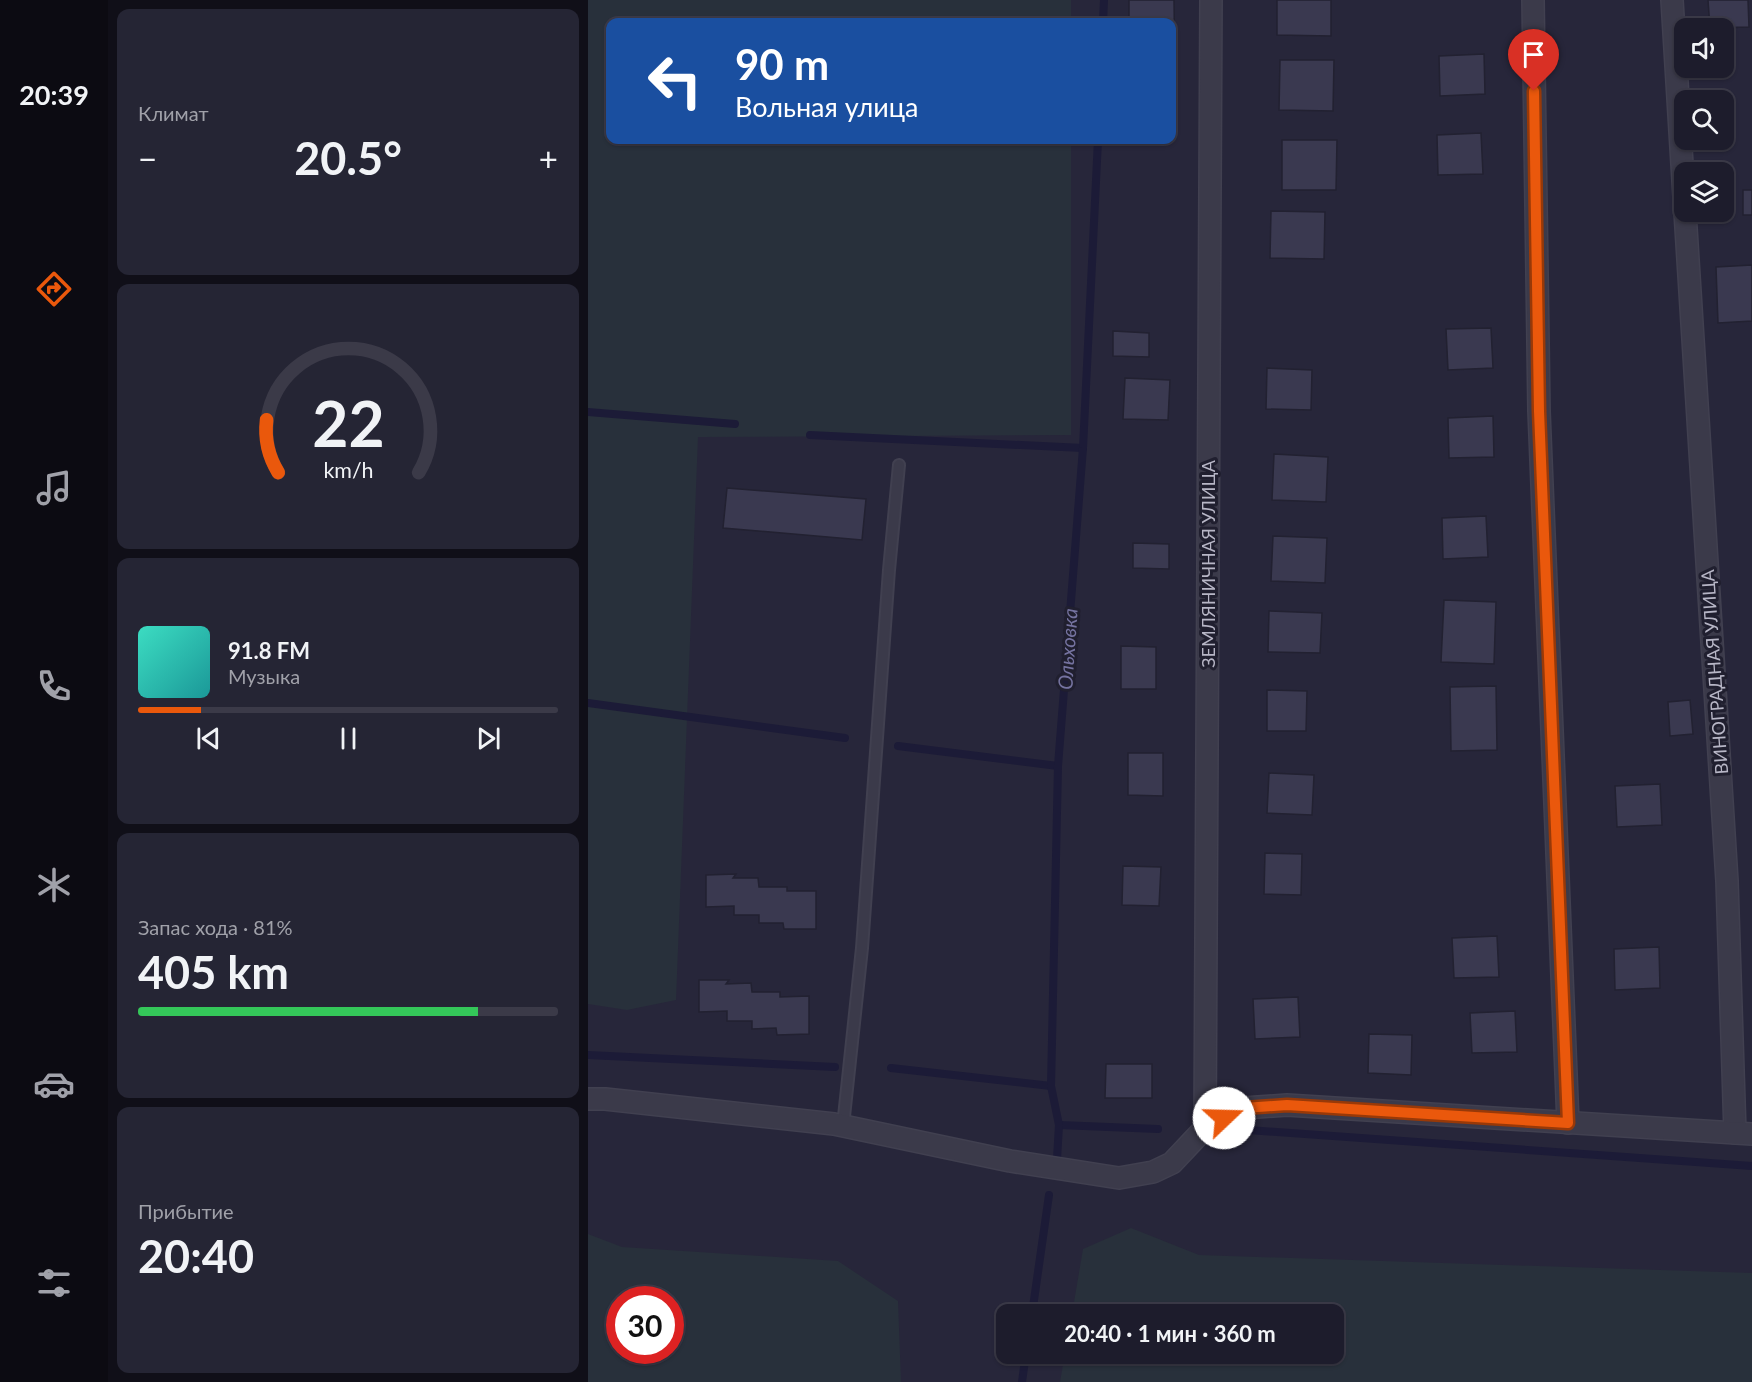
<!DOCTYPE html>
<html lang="ru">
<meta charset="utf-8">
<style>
body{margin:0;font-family:Lato,sans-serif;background:#252534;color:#f1f3f6;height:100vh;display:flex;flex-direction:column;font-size:22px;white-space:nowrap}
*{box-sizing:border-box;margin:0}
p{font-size:20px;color:#a0a1a9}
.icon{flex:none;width:33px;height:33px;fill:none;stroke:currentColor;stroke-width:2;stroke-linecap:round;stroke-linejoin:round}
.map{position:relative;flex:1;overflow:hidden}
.details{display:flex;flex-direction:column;gap:9px;padding:9px;background:#100f18;width:480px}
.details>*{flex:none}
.top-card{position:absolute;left:18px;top:18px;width:570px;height:126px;border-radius:12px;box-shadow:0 2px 4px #0004,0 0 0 2px #3b3a48;background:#1a4fa0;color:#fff;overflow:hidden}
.buttons{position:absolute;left:1086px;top:18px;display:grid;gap:12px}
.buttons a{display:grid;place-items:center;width:60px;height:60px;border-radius:12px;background:#1d1c2c;box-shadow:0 2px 4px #0004,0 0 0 2px #3b3a48;font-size:30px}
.speed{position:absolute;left:18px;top:1286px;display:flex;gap:12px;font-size:30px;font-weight:700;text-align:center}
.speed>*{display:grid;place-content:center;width:78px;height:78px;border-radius:50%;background:#1d1c2c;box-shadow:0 2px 4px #0004,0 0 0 2px #3b3a48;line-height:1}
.speed .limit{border:9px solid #d22;background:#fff;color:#111}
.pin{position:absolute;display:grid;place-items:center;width:51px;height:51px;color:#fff;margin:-62px -26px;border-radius:50% 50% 50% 0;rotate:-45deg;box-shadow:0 0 6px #0007}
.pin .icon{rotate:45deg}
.me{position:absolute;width:66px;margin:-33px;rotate:69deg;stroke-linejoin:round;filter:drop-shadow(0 0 4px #0008)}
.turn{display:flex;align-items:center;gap:21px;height:126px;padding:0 30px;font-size:27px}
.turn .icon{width:78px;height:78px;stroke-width:2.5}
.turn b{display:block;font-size:42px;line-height:51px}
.big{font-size:45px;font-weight:700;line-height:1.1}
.details .widget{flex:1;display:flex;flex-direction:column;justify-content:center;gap:9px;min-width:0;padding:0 21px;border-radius:12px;background:#252534}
.details .dial{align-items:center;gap:0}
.dial svg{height:156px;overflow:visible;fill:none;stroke:#3b3a48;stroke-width:7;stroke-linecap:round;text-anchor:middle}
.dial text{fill:#f1f3f6;stroke:none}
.song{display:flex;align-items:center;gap:18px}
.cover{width:72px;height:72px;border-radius:9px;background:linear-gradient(135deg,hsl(170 70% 55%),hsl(180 70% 35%))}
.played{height:6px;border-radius:3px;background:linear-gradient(90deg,#ea580c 15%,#3b3a48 15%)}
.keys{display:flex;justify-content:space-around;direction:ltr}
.heat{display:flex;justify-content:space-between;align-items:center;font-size:33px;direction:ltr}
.charge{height:9px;border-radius:4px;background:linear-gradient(90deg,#34c759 81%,#3b3a48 0)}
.trip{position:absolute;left:408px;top:1304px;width:348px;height:60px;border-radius:12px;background:#1d1c2c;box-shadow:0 2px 4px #0004,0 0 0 2px #3b3a48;font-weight:700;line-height:60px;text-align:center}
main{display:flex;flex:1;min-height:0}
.tab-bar{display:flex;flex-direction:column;width:108px;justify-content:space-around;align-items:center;background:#0c0b12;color:#a0a1a9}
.tab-bar .icon{width:42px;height:42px}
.tab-bar .on{color:#ea580c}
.tab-bar b{font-size:27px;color:#f1f3f6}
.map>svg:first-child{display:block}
.grass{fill:#28303b;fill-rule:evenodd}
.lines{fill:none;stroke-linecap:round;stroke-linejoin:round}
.stream{stroke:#1c1b37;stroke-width:8}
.building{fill:#3a3950;stroke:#222131;stroke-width:1.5}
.service-casing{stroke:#414050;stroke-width:14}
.minor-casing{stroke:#414050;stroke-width:24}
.service{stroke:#3b3a4a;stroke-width:10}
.minor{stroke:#3b3a4a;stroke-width:21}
.route-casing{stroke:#983908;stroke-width:15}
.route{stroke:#ea580c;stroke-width:10}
.labels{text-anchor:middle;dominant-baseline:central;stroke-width:6;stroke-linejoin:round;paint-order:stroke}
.street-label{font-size:18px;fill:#b7b6c6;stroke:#201f2f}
.water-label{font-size:20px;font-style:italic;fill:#7573a0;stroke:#201f2f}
</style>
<main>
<nav class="tab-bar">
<b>20:39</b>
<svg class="icon on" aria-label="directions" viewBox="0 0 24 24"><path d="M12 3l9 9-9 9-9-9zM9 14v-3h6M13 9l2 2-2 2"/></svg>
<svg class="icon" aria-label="music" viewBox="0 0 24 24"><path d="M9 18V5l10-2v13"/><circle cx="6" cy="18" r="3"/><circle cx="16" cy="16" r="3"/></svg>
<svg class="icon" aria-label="phone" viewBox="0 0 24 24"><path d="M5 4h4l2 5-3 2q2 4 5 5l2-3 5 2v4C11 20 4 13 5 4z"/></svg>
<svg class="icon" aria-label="climate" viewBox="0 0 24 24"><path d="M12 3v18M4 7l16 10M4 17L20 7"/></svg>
<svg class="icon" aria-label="car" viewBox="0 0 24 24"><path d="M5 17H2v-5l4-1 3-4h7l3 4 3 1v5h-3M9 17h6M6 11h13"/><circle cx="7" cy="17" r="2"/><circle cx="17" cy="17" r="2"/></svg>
<svg class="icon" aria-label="filters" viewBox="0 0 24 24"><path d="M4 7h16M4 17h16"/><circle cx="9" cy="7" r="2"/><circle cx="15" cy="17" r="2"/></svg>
</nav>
<section class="details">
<div class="widget"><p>Климат</p>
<div class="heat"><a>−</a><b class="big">20.5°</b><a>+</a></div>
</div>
<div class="widget dial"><svg viewBox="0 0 100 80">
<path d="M14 69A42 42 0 1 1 86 69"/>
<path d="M14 69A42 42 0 0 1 8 42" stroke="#ea580c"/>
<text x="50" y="56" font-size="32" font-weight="700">22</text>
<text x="50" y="72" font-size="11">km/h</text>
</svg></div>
<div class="widget">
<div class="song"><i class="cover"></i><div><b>91.8 FM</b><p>Музыка</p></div></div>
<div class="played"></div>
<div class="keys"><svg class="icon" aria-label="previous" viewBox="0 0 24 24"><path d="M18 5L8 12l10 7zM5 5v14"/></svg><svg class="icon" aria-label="pause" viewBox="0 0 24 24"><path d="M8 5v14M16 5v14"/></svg><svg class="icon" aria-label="next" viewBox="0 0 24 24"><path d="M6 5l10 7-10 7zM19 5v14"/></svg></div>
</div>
<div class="widget"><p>Запас хода · 81%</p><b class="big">405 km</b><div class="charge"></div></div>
<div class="widget"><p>Прибытие</p><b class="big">20:40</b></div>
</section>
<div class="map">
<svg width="1164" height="1382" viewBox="0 0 1164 1382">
<rect width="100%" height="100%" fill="#27263a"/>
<g class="grass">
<polygon points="0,0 483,0 483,22 22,22 22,140 483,140 483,435 110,437 88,1000 39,1010 0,1004"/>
<polygon points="543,1228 611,1255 1164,1273 1164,1382 472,1382 477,1353 746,1353 746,1314 484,1314 495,1249"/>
<path d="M0 1234 34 1247 250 1261 310 1301 313 1382H0ZM32 1299H82V1350H32Z"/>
</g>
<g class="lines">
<g class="stream">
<polyline points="515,22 516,0"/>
<polyline points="495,140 509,142"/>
<polyline points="0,412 147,424"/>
<polyline points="222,435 495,448"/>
<polyline points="0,703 257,738"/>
<polyline points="310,746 470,766"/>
<polyline points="0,1055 247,1067"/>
<polyline points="303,1068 463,1086"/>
<polyline points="471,1125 570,1129"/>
<polyline points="646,1129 1164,1166"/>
<polyline points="469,1159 471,1125 463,1086 470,766 495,448 510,140"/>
<polyline points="444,1314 461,1195"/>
<polyline points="434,1382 438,1353"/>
</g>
</g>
<g class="building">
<polygon points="541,0 586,0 587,77 584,77 584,22 541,22"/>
<polygon points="689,0 743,0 743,36 689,35"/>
<polygon points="1120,0 1160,0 1161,27 1122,28"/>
<polygon points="896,54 897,94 852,96 851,56"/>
<polygon points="692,60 746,60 745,111 691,110"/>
<polygon points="893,133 895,174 850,175 849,135"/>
<polygon points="694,140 749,140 748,190 694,190"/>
<rect x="1155" y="190" width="9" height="25"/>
<polygon points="683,211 737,212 736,259 682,258"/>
<polygon points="1164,265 1164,321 1130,323 1128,267"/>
<polygon points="903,328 905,368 860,370 858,329"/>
<polygon points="525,331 561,333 561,357 525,356"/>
<polygon points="679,368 724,370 723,410 678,409"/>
<polygon points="537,378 582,380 580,420 535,419"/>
<polygon points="905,416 906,457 861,458 860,418"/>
<polygon points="686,454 740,457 738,502 684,500"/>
<polygon points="139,488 278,499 274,540 135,528"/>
<polygon points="898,516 900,557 855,559 854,518"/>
<polygon points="685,536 739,538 737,583 683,581"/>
<polygon points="545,543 581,544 581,569 545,568"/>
<polygon points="856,600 908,602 906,664 853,662"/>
<polygon points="681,611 734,613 732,653 680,652"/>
<polygon points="533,646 568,647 568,689 533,689"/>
<polygon points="908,686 909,750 863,751 862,687"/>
<polygon points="679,690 719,691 718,731 679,731"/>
<polygon points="1102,700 1105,734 1082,736 1080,702"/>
<polygon points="540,753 575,753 575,796 540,795"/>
<polygon points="681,773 726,775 724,815 679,813"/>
<polygon points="1072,784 1074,825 1029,827 1027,786"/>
<polygon points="677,853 714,854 713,895 676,894"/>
<polygon points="535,866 573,867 571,906 534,905"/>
<polygon points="148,874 145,878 170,878 171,887 199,887 199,891 228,891 228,929 196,929 195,923 171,923 171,915 146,915 146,906 118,907 118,875"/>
<polygon points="909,936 911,977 866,978 864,938"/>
<polygon points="1071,947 1072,988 1027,990 1026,949"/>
<polygon points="111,980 141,980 138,984 163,983 164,992 192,992 192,997 221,996 221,1034 189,1035 188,1028 164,1029 164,1021 139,1021 139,1011 111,1012"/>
<polygon points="710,997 712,1037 667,1039 665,999"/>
<polygon points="927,1011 929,1052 884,1053 882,1013"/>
<polygon points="781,1034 824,1035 823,1075 780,1073"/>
<polygon points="518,1064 564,1064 564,1098 517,1098"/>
</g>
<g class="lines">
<g class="service-casing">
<polyline id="service" points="255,1126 274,948 301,570 311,465"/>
</g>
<g class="minor-casing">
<g id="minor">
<polyline points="945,0 951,411 980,1123"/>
<polyline points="1084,0 1096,197"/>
<polyline points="1097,212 1139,881 1147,1133"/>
<polyline points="0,1099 17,1099 246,1124 422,1161 531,1178 565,1172 584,1163 617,1128 656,1108 699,1105 1164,1134"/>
<polyline points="617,1128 623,0"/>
</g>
</g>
<use href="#service" class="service"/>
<use href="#minor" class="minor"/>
</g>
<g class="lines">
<g class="route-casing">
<polyline id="route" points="636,1118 656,1108 699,1105 980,1123 951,411 946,91"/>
</g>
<use href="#route" class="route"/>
</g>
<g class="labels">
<g class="street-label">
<text transform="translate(620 564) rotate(-90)">ЗЕМЛЯНИЧНАЯ УЛИЦА</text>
<text transform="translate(1126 672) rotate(-94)">ВИНОГРАДНАЯ УЛИЦА</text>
</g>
<g class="water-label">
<text transform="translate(479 649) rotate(-86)">Ольховка</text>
</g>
</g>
</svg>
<div class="buttons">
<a><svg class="icon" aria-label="sound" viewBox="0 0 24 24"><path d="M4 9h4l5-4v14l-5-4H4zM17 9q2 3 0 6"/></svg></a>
<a><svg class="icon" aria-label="search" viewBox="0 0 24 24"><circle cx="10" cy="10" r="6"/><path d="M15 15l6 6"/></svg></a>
<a><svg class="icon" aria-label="layers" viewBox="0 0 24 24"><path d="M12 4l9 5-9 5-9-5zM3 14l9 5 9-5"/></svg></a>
</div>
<div class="speed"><div class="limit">30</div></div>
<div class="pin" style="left:946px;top:91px;background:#d93025"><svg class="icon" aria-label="arrive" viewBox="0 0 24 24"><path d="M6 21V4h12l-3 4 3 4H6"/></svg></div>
<svg class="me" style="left:636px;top:1118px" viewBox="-20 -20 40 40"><circle r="19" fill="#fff"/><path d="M0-13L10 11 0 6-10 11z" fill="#ea580c"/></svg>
<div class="trip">20:40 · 1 мин · 360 m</div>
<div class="top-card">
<div class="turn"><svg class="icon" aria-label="left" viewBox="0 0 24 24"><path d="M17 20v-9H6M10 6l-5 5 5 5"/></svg><div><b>90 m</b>Вольная улица</div></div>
</div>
</div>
</main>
